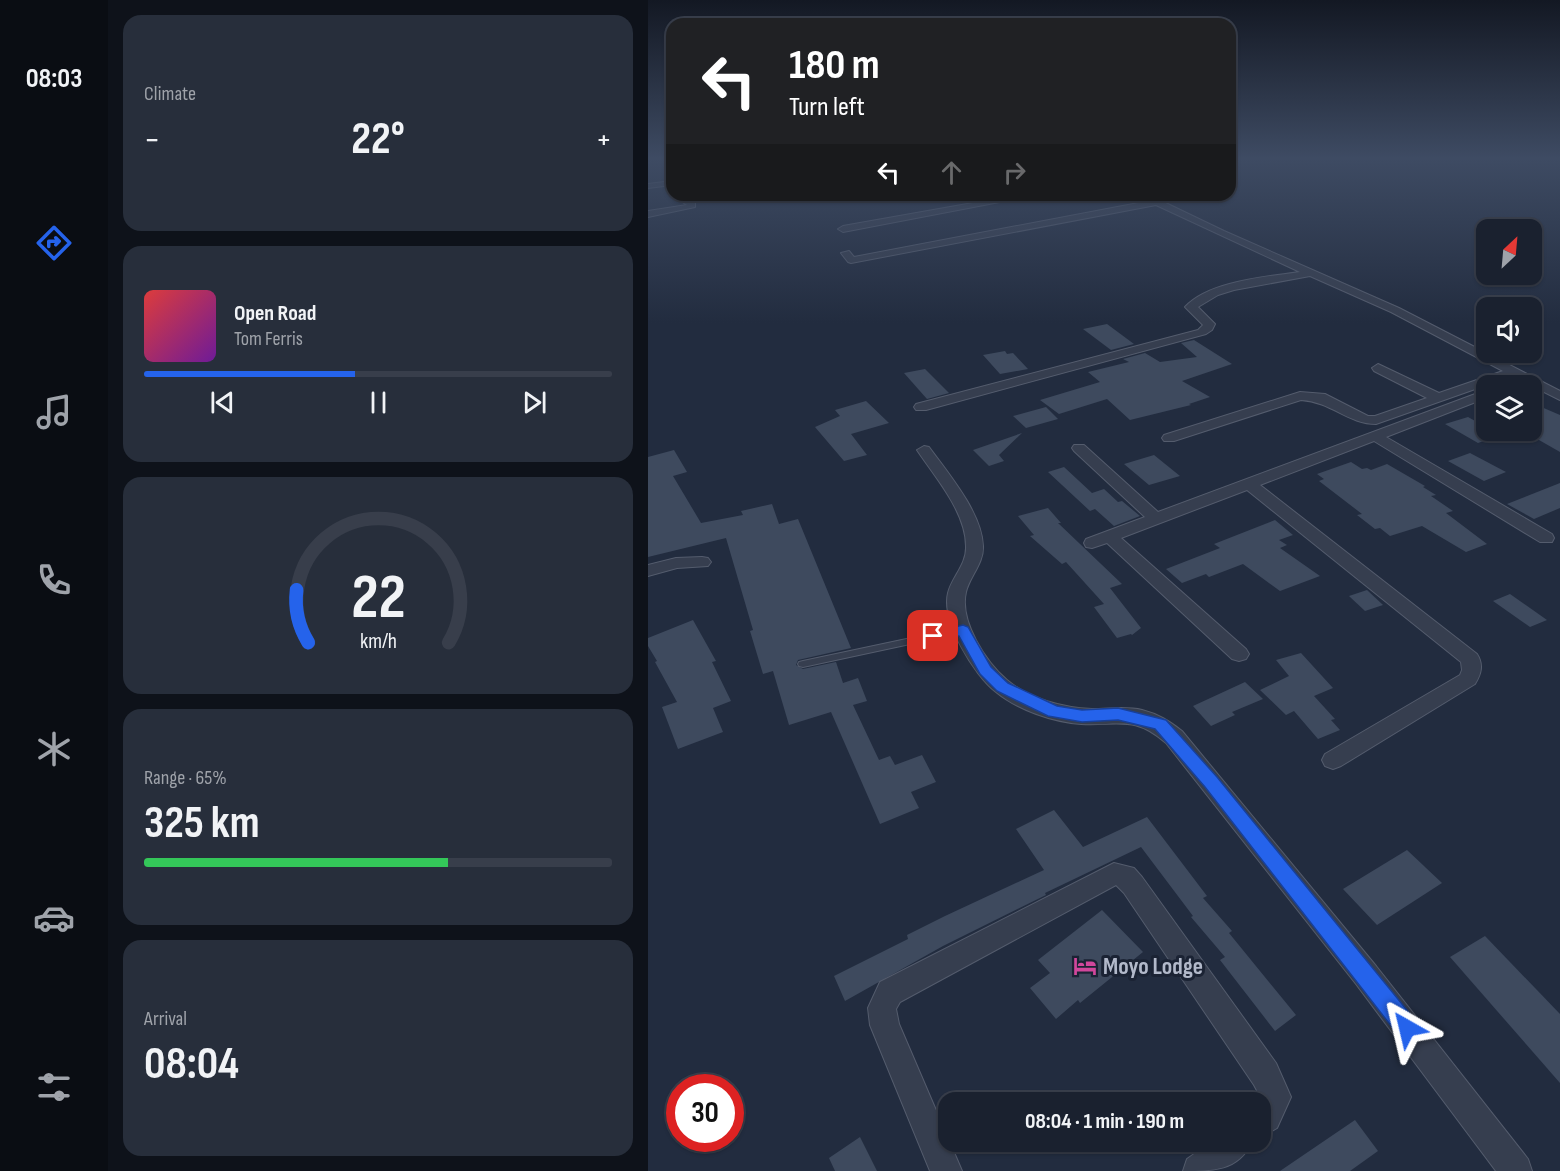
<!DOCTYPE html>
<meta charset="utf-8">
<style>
body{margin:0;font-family:"Sofia Sans Condensed",sans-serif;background:#272e3b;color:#f1f3f6;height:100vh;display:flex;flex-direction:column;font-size:22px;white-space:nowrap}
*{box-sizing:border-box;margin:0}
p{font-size:20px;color:#9fa3aa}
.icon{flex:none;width:33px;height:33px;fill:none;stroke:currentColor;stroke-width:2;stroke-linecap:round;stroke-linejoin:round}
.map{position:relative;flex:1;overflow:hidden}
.drawer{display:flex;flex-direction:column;gap:15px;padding:15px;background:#0e121a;width:540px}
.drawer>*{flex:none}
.guide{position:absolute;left:18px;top:18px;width:570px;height:183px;border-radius:18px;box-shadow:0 2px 4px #0004,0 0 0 2px #383e4b;background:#202124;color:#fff;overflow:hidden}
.needle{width:39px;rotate:26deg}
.buttons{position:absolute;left:828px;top:219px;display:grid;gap:12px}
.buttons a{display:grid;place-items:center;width:66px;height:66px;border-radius:12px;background:#1a212f;box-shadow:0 2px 4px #0004,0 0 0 2px #383e4b;font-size:30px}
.speed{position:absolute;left:18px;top:1074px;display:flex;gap:12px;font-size:30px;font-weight:700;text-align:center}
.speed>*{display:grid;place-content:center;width:78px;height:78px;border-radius:50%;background:#1a212f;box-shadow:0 2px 4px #0004,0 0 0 2px #383e4b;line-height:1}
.speed .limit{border:9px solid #d22;background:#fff;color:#111}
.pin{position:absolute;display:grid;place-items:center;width:51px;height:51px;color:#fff;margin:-26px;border-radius:12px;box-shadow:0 3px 9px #0006}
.me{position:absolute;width:66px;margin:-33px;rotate:323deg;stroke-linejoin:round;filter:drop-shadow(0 0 4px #0008)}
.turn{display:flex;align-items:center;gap:21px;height:126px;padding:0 24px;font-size:27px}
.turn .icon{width:78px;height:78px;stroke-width:2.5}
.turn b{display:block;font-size:42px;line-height:51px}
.lanes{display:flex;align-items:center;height:57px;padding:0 24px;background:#0003;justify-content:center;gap:30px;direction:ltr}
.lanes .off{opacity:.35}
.big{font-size:45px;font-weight:700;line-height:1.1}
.drawer .tile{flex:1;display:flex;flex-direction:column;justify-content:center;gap:9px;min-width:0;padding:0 21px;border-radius:18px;background:#272e3b}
.drawer .dial{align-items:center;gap:0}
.dial svg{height:156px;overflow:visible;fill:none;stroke:#383e4b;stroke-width:7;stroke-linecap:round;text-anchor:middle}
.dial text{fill:#f1f3f6;stroke:none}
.song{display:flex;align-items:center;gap:18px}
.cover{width:72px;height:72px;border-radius:9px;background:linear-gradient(135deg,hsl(0 70% 55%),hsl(280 70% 35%))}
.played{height:6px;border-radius:3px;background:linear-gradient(90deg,#2563eb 45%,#383e4b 45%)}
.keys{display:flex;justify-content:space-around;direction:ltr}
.heat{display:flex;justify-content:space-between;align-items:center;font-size:33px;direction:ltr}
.charge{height:9px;border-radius:4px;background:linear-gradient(90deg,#34c759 65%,#383e4b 0)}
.trip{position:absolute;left:290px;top:1092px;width:333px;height:60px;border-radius:18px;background:#1a212f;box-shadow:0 2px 4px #0004,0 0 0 2px #383e4b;font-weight:700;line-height:60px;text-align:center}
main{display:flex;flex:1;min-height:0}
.tab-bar{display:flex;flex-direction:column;width:108px;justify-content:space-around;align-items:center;background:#0a0d13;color:#9fa3aa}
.tab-bar .icon{width:42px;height:42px}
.tab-bar .current{color:#2563eb}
.tab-bar b{font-size:27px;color:#f1f3f6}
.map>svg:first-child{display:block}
.building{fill:#3e4a5e}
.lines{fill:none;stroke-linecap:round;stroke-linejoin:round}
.service-casing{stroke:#545c6d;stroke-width:2}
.minor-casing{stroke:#545c6d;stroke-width:2}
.service{fill:#363e4f;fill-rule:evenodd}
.minor{fill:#363e4f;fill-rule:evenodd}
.route{fill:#2563eb;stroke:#184099;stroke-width:1.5}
.labels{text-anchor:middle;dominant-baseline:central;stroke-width:6;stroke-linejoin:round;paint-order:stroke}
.near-poi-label{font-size:24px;font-weight:bold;fill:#b2b9ca;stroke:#1b2334;text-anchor:start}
</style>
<main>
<nav class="tab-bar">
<b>08:03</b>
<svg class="icon current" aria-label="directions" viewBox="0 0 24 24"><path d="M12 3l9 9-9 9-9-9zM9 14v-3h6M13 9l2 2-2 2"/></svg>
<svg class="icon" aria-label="music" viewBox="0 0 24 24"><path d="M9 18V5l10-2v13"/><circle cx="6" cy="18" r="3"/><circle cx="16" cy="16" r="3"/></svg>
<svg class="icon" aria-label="phone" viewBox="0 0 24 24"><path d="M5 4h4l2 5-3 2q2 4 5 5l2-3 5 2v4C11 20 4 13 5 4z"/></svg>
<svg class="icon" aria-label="climate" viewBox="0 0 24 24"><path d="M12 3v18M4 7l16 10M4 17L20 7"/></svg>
<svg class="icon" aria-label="car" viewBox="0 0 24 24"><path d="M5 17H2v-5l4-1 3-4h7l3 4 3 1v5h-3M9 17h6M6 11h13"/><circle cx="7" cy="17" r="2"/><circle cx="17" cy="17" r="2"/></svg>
<svg class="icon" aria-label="filters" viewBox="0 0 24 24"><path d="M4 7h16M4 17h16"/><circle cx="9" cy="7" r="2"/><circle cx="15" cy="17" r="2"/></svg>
</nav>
<section class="drawer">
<div class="tile"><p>Climate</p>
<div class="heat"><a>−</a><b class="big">22°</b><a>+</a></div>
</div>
<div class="tile">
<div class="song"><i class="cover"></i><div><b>Open Road</b><p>Tom Ferris</p></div></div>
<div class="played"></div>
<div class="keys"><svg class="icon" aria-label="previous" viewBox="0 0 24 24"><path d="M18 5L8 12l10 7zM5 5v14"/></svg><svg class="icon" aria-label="pause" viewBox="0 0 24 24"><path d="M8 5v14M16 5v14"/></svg><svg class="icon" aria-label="next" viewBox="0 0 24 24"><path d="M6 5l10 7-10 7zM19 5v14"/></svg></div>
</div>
<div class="tile dial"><svg viewBox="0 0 100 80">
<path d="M14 69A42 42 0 1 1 86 69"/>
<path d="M14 69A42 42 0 0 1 8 42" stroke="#2563eb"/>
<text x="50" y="56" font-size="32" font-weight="700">22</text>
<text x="50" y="72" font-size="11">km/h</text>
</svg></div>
<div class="tile"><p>Range · 65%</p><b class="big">325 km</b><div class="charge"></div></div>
<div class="tile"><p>Arrival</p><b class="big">08:04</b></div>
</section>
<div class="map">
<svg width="912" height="1171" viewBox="0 0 912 1171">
<rect width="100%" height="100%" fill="#222c3f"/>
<g class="building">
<polygon points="459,324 486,344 463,350 435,329"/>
<polygon points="546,340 584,364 534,381 562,397 541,404 543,405 482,420 459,399 411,414 392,400 452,382 440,372 481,362 475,359 497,353 512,362 549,357 533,343"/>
<polygon points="357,351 359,354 365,353 380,369 352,374 335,355"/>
<polygon points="277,369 301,393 279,399 256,373"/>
<polygon points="218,401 241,423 203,434 219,455 196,461 167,427 192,416 187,410"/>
<polygon points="884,403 912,415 912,452 884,436"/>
<polygon points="398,407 410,419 378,428 365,416"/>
<polygon points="820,417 838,427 838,430 845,430 853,435 830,443 797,424"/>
<polygon points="374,433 351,455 356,461 341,466 325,450"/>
<polygon points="26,450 39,472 25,476 53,523 95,515 93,511 124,504 131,524 150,519 203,648 150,660 148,665 155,669 188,662 195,683 210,678 219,701 205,705 231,760 242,756 247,765 274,755 288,782 263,792 271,808 232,824 183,712 141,725 125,671 115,674 102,631 105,630 78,538 0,557 0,457"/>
<polygon points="822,453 858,472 836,481 800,461"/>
<polygon points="506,455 532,476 501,485 476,464"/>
<polygon points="703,462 714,469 719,468 723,470 739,464 777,486 775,487 788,495 783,496 805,511 798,513 839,544 818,552 774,526 742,536 732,528 727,529 709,515 714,514 671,481 676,479 669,474"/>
<polygon points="416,467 444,493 456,489 470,502 474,501 492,516 466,526 447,509 442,511 400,472"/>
<polygon points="912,483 912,508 886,519 859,504"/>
<polygon points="400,508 413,523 410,523 474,584 462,588 493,628 484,635 483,634 469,638 446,607 456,604 418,562 414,564 382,536 386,535 370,516"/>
<polygon points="627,520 645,535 631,540 639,545 632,548 672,576 632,591 595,564 561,577 558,574 534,583 518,569 572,548 566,544"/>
<polygon points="719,590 735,605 717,611 701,596"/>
<polygon points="862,594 899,620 882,627 845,601"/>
<polygon points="45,620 68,661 64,662 83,701 65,708 75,732 30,749 14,707 29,702 7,662 9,661 0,646 0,638"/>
<polygon points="653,653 685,688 666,696 687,719 683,720 692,730 670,739 646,711 638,715 612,690 641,676 628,660"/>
<polygon points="597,682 615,699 584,712 587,715 563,726 545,706"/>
<polygon points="406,810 435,847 499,817 559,896 555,898 584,931 581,933 648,1015 627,1031 572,960 577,957 543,917 545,916 493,847 397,893 398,895 295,946 197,1001 186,976 260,939 259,935 297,916 396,870 368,829"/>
<polygon points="759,850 794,883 729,925 695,889"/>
<polygon points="454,910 495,952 432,1003 430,1000 408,1019 382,988 402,973 390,960"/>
<polygon points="837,936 912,1014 912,1083 802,957"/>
<polygon points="707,1120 730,1151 702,1171 632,1171"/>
<polygon points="212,1137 229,1171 187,1171 181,1158"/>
</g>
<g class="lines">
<g class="service-casing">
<polygon id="service" points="315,627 320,630 318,632 155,667 151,666 150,664 151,662 155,661"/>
</g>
<g class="minor-casing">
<g id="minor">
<polygon points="24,181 24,185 0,188 0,184"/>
<polygon points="24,195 34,195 47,202 47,207 0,217 0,211 39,205"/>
<polygon points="370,195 388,195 195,232 190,229 195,226"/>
<path d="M491 195H501L576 231 751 308 912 391V400L864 376 728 424C700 424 684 402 653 400L526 441H516L514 438 516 435 652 392 677 394 720 416H727L779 398 726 371 724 368 730 364 791 393 855 371 743 312 662 276 586 290 570 295 550 307 567 324 564 330 558 334 278 410H268L266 407 268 404 550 330 555 325 537 307C561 281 618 277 652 272L508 205 203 263 200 262 193 253 201 251 206 257 501 201Z"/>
<path d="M838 390V398L738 437 904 534 906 538 904 542H892L726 441 612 485 829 654C836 665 833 674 827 684L693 766 685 769 677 766 674 760 677 754 812 675 814 670 813 662 599 490 473 538 598 649 601 654 598 659 591 661 584 659 459 543 444 548 438 547 436 543 438 539 497 517 426 451 424 448 426 445H436L510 512Z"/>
<path d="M276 446 281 447C300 473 334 513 335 546 336 563 322 576 318 592 311 621 338 662 359 680 381 699 416 708 444 709 461 709 478 706 494 710 510 714 521 721 534 731L728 966 880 1159 884 1171H848L708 984 518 743C486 715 471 726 433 724 405 722 370 710 348 692 326 675 293 621 300 593 304 577 319 564 318 546 318 512 287 477 269 450Z"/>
<polygon points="54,557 60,558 63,562 60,566 29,568 0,576 0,565 28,558"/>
<polygon points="466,863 486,868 494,877 628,1063 643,1097 629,1128 612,1138 612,1102 609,1102 612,1096 606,1085 476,893 468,885 252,1002 248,1009 251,1024 314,1171 282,1171 222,1025 220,1008 232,982"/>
<path d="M563 1142H604C590 1171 565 1171 535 1171L539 1159Z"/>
</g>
</g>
<use href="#service" class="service"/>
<use href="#minor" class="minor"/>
</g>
<linearGradient id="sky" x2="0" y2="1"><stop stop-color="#131823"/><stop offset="0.49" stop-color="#3e4b63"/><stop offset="1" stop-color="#3e4b63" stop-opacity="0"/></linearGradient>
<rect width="912" height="323" fill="url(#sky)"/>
<polygon class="route" points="315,625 320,627 343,667 360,683 409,706 434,710 470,708 518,720 569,777 767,1020 770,1028 767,1036 759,1039 751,1036 557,787 507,729 470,720 434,722 400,716 349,691 332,674 311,636 285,641 278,636 280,633"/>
<defs>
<g id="hotel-bare" transform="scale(1.8)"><path d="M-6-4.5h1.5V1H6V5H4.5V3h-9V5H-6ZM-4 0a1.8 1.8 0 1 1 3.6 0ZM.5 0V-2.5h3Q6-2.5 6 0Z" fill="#d1479c" stroke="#1b2334" stroke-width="2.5" paint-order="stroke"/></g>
</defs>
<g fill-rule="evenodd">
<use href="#hotel-bare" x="437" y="966"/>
</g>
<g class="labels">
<g class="near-poi-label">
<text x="455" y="966">Moyo Lodge</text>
</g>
</g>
</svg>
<div class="buttons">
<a><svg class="needle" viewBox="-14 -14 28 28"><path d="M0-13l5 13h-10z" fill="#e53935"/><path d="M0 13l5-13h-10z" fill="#9fa3aa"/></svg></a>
<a><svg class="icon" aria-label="sound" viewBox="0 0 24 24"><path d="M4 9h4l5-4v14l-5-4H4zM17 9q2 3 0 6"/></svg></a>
<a><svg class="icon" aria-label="layers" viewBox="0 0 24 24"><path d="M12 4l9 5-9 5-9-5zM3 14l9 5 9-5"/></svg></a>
</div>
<div class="speed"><div class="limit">30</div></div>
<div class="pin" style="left:285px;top:636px;background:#d93025"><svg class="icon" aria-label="arrive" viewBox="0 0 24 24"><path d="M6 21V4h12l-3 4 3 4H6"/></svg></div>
<svg class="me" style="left:759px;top:1028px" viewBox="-20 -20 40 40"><path d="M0-17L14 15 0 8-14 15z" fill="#2563eb" stroke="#fff" stroke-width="4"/></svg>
<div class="trip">08:04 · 1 min · 190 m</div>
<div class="guide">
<div class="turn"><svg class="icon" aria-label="left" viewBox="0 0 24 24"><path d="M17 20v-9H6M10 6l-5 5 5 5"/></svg><div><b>180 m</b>Turn left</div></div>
<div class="lanes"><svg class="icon" aria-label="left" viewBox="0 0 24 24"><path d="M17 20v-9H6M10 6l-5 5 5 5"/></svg><svg class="icon off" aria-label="ahead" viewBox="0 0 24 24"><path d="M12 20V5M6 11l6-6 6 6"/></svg><svg class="icon off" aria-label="right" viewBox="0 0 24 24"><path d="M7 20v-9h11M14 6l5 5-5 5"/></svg></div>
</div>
</div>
</main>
